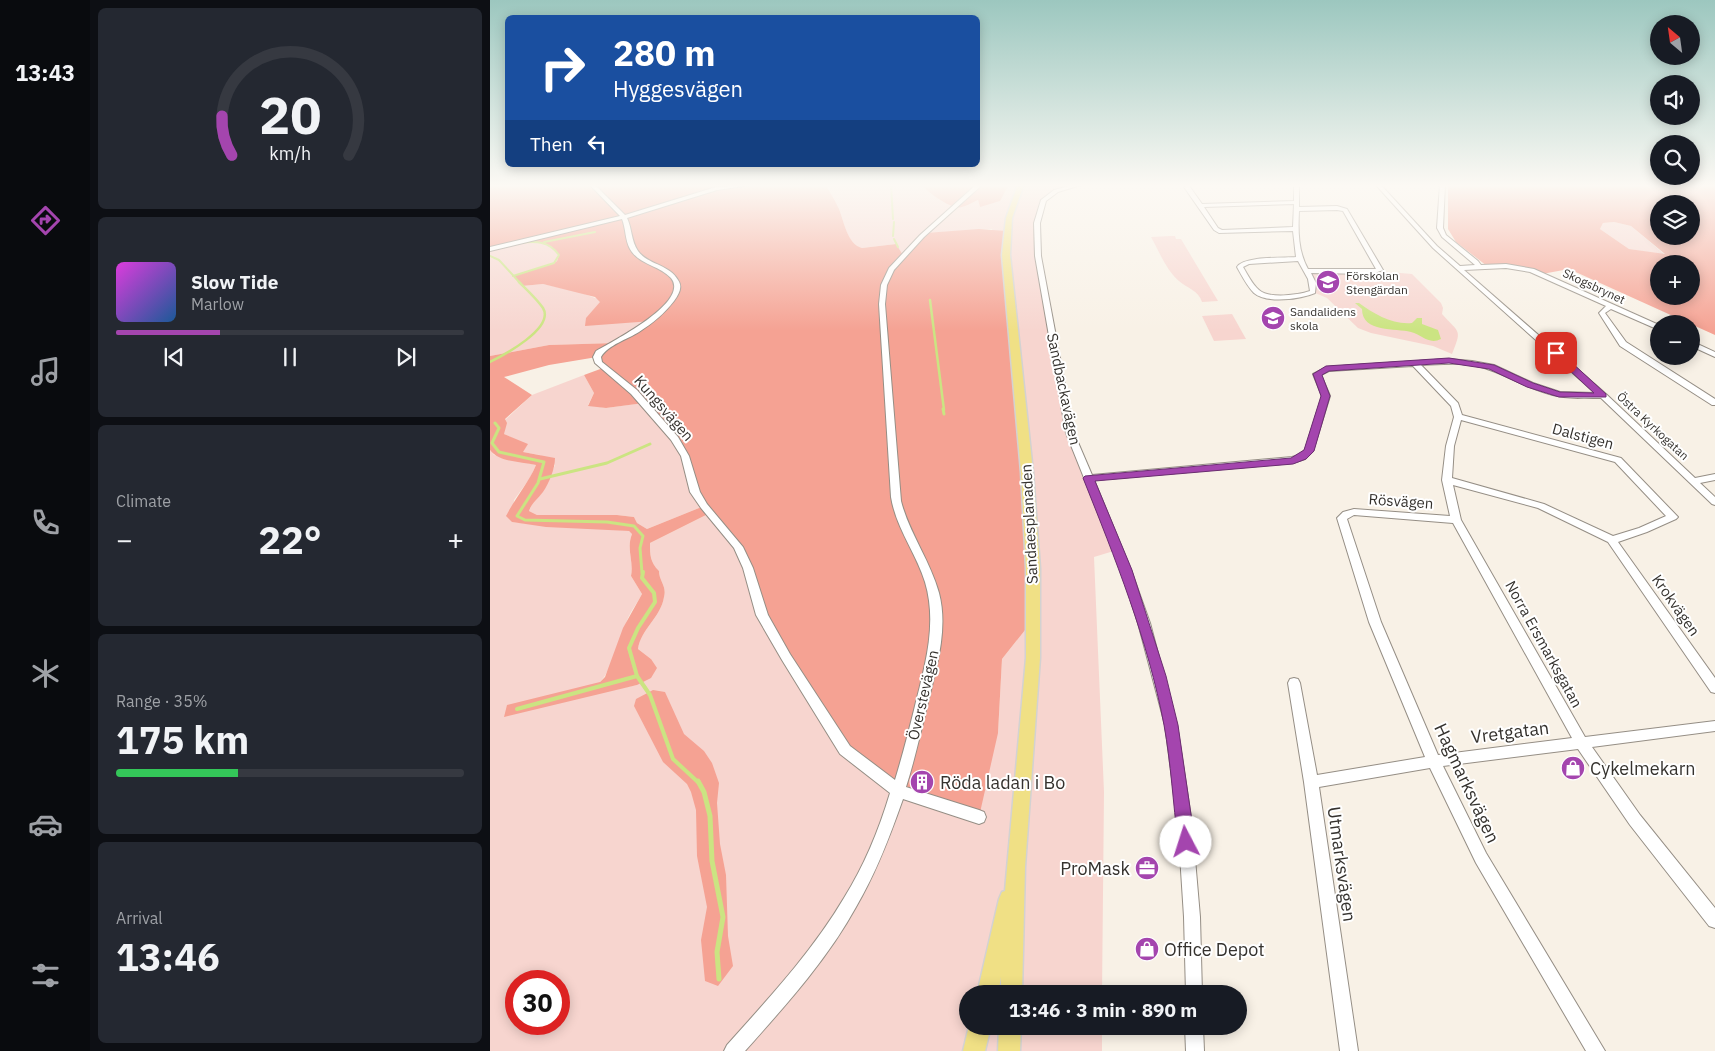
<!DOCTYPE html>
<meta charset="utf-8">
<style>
body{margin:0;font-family:"IBM Plex Sans",sans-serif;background:#242831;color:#f1f3f6;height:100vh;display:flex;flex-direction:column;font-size:19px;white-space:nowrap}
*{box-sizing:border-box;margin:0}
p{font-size:16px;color:#9ea1a6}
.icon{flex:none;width:28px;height:28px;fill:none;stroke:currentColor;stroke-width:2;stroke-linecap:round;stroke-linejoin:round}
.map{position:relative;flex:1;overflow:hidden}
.panel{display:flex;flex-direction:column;gap:8px;padding:8px;background:#0d0f14;width:400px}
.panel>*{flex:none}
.top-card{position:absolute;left:15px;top:15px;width:475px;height:152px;border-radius:8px;box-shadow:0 2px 12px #0003;background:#1a4fa0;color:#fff;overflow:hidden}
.needle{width:32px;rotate:331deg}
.controls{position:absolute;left:1160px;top:15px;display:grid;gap:10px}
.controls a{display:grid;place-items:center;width:50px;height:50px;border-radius:50%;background:#171b24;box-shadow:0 2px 12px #0003;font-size:25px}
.speed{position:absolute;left:15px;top:970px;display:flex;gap:10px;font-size:25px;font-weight:700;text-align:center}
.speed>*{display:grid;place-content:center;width:65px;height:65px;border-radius:50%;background:#171b24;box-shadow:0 2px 12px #0003;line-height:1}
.speed .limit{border:8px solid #d22;background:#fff;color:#111}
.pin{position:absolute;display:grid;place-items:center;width:42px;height:42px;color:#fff;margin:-21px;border-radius:10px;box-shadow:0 2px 8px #0006}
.me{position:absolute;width:55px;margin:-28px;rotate:355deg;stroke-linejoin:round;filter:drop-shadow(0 0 4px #0008)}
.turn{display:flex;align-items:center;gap:18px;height:105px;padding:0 25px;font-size:22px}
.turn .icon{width:65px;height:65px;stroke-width:2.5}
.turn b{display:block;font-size:35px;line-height:42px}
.then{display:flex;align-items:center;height:48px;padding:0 25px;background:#0003;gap:10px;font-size:19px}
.big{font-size:38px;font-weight:700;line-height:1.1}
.panel .tile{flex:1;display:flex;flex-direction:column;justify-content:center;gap:8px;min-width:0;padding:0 18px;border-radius:8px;background:#242831}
.panel .dial{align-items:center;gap:0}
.dial svg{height:130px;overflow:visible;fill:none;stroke:#363941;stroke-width:7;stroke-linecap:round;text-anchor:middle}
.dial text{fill:#f1f3f6;stroke:none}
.song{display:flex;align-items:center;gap:15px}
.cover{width:60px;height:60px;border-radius:8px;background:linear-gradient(135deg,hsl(300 70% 55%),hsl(210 70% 35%))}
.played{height:5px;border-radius:2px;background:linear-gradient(90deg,#a445ae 30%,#363941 30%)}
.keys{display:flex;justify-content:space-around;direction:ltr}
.heat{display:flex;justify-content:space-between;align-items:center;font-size:28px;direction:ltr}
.charge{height:8px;border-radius:4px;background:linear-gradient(90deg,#34c759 35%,#363941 0)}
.trip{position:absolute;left:469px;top:985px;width:288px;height:50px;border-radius:25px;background:#171b24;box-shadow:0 2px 12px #0003;font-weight:700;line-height:50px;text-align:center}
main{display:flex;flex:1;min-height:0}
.menu{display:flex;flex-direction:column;width:90px;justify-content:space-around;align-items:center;background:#090b0e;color:#9ea1a6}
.menu .icon{width:35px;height:35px}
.menu .on{color:#a445ae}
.menu b{font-size:22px;color:#f1f3f6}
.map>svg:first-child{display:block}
.green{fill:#f7d5cf;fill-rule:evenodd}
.forest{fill:#f5a293;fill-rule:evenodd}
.water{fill:#cbe482}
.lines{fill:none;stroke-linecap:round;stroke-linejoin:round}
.stream-far4{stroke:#cbe482;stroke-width:2}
.stream-far3{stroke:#cbe482;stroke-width:2.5}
.stream-far2{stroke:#cbe482;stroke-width:3}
.stream-far1{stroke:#cbe482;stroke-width:4}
.stream{stroke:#cbe482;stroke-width:5}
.building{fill:#d2c7c0;stroke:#b8ada7}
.minor-casing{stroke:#958e85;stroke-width:2}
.major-casing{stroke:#d3d2d1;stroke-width:3}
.minor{fill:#fff;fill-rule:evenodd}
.major{fill:#f0e085;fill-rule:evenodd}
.route{fill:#a445ae;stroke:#6b2d71}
.labels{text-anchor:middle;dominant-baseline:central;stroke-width:4;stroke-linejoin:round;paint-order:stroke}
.far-poi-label{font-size:12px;fill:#35322e;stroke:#fff;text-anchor:start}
.far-street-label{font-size:12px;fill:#35322e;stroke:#fff}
.street-label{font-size:15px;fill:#35322e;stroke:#fff}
.near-street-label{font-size:18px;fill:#35322e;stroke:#fff}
.near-poi-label{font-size:18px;fill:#35322e;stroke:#fff;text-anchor:start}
</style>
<main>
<nav class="menu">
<b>13:43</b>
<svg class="icon on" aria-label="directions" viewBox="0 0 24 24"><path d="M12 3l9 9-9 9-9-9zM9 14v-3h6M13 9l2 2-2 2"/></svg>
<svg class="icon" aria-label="music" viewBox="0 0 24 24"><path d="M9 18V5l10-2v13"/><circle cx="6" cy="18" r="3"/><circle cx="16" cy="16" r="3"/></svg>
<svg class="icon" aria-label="phone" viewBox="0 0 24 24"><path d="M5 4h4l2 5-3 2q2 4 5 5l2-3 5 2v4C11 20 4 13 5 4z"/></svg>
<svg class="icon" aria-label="climate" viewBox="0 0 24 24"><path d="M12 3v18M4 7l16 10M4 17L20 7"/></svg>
<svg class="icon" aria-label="car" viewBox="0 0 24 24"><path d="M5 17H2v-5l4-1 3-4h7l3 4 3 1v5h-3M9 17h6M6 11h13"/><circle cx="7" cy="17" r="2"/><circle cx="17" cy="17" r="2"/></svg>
<svg class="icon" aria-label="filters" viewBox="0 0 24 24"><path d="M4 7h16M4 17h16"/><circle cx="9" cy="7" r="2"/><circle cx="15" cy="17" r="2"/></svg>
</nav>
<section class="panel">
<div class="tile dial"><svg viewBox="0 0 100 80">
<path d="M14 69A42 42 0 1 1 86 69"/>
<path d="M14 69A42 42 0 0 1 8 45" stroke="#a445ae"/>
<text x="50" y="56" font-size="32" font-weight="700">20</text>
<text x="50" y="72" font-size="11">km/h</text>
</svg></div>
<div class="tile">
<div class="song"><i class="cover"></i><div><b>Slow Tide</b><p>Marlow</p></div></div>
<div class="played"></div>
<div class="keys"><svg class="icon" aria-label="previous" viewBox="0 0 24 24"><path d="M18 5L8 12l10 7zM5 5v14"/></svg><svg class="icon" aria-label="pause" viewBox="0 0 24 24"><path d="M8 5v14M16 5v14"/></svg><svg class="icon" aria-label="next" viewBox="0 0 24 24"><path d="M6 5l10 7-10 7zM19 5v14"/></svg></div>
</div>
<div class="tile"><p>Climate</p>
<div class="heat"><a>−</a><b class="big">22°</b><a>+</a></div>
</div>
<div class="tile"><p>Range · 35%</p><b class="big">175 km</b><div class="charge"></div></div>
<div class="tile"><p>Arrival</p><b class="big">13:46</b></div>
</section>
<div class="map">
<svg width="1225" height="1051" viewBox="0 0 1225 1051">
<rect width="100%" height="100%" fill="#f8f1e6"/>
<g class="green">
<path d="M335 184H433L432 185C444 198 460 201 476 206L488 200 490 207 519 184H591L574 188 556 197 547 229 576 414 627 550 604 557 614 792 612 994H478V1026H612V1051H0V450L4 455 46 465 40 478 24 500 22 522C61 527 100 526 139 531L142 534C136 549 144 561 141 576L152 594C148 602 142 609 138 618 132 632 120 674 110 682L117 691 147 685 161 659 148 649C151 629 171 617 174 597 177 586 169 581 169 571 160 562 160 555 160 543L220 513 508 733 512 659 543 620 502 229 435 233 413 255 406 244 372 248C357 245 354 221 349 209 345 200 340 192 335 184ZM26 981H69V1024H26Z"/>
<polygon points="1124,222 1141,226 1175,255 1139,249 1110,229 1113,223"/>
<path d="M681 236H685L686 239H691L728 301 712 302C709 291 697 288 689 281 676 270 669 251 661 237Z"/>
<polygon points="54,242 65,249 69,255 67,261 23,276 32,286 53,284 89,292 164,320 125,343 59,345 0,356 0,249 32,243"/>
<path d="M817 271H887L922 274 951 303 953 308 952 314C970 334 972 329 962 354L943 346 881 333 868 328 837 298 823 292Z"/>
<polygon points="742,314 756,339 724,341 712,316"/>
<polygon points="94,375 104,393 98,405 116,408 153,403 185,439 214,506 157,529 147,523 144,517 127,515 47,515 39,511 43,502 52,493 65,465 50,455 32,452 37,445 14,434 15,420 42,395"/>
</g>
<g class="forest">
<path d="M0 184H233L234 187 249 184H335C340 192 345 200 349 209 354 221 357 244 372 248L406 244 413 255 435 233 489 229 516 231 543 620 512 659 508 733 489 817 408 791 355 750 296 657 248 547 220 513 160 543C160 555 160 562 169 571 169 581 177 586 174 597 171 617 151 629 148 649L161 659 167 668 161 678 147 685 14 717 17 705 110 682 115 677 133 628 152 594 141 576C144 561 136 549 142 534L139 531 56 527 22 522 16 516C25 498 38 484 46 465 31 461 10 463 0 450V356L59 345 125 343 162 321 95 326 96 318 110 302 105 297 53 284 32 286 23 276 64 263 67 261 69 255C56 232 20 245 0 249ZM107 357 113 368 94 375 104 393 98 406 116 408 154 403 195 456 214 506 157 529 147 523 144 517 127 515H47L39 511C42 502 48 499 53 492 59 483 65 469 65 458L33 452 38 444 14 434 17 423 15 419 42 395 14 377 59 365Z"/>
<path d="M433 184H519L510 201 490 207 488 200C481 203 473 209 465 207 454 204 440 193 431 185Z"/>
<path d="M958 184H1225V335L1079 269 1052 274 1042 270 997 266 966 242 958 229ZM1169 204H1201V236H1169ZM1124 222 1141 226 1175 254 1139 249 1110 229 1113 223ZM1169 264H1201V296H1169Z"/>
<polygon points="163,690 175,692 194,734 214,751 222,763 229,783 227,803 230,844 236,875 238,936 243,966 228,986 215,981 211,940 217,907 207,856 206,810 201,792 197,784 173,762 144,706 146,699"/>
</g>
<path class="water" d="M865 303H869C884 314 903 325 922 323L927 318H932V324L948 330 951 339C939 345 932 335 921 332 906 328 872 333 872 309Z"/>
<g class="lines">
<g class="stream-far4">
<polyline points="401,184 403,219"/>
<polyline points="403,236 404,222"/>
<polyline points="404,239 408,247"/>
<polyline points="54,242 105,232"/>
<polyline points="0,256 9,260 30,283"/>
<path d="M23 276 64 263 69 255C59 241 46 241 30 243"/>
</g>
<g class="stream-far3">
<polyline points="440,300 454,410"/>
<path d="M0 362C14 355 65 328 53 308 47 299 37 290 29 282"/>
</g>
<g class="stream-far2">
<polyline points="453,409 454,414"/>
<polyline points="5,423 9,428 2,443 9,452 54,462 48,483 27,516 35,520 117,522 144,526 153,536 150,548 152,573"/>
<polyline points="50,479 117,463 160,444"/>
</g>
<g class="stream-far1">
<polyline points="153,572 152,578 164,593 165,602 148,628 139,648 147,676 160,695 183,759 209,783"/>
<polyline points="27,709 147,676"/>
</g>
<polyline class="stream" points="208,781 214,792 220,816 222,861 233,917 227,952 229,979"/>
</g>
<polygon class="building" points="439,776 439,787 425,788 424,778"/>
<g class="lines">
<g class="minor-casing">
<g id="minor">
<path d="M99 184H104L135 215 226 187 267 184 227 190 137 218C142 228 141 241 148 251 158 265 179 264 188 280 193 287 189 294 184 301 174 314 163 323 149 332 138 339 118 345 111 357L112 362 147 390 188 437 199 456 210 492 217 504 253 547 263 568 278 615 300 654 360 746 405 780C412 757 418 734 424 710 434 669 448 625 435 582 426 553 406 528 401 497L389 304 391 285 399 268 430 235 487 184H493L434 237 404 270 397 285 395 304 411 501C419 533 440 560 449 593 459 631 445 672 436 710 430 736 424 762 416 787L489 810 494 812 496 817 494 822 489 824 413 799C400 836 386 873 366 907 337 960 295 1006 255 1051H234L237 1045C279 998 322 952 354 898 374 866 389 830 400 793L350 754 292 660 266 615 253 568 244 548 211 508 200 492 191 456 181 440 141 394 105 363 103 357 106 351C121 342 201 302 181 278 169 265 149 265 140 249 135 240 136 229 132 219L0 251V247L130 216Z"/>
<path d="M586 184H594L568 192 556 201 550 223 551 256 584 433 602 475 802 457 809 455 815 450 832 396 823 374 837 367 959 359 982 361 1004 365 1043 383 1070 392 1105 393 943 248 885 184H890L947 246 970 266 985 265 952 237 947 228 950 184H955L953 228 956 235 988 261 991 265 1016 264 1044 269 1169 325V330L1121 309 1115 313 1136 342 1225 399V405H1222L1130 346 1109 313 1116 306 1040 272 1016 268 974 270 1116 394 1205 478 1225 474V480L1210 483 1225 497V505L1222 504 1111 398C1097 398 1082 399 1068 396 1044 392 1023 378 1000 370 979 361 954 364 931 365L968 403 972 415 1131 458 1188 517 1186 519 1157 532 1128 542 1225 678V693L1221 692 1118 542 1048 508 963 485 971 520 1095 737 1225 721V731L1102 747 1150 815 1225 908V928L1219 926 1140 825 1088 749 953 766 996 853 1115 1051H1096L986 863 940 768 829 787 868 1051H850L814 782 798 683 800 679 804 678 808 679 810 683 827 775 935 757 879 622 847 518 853 512 864 509 960 516 952 480 956 446 964 417 961 406 923 366 839 371 831 375 840 396 823 451 815 459 803 463 604 480 641 570 660 623 687 725 702 824 710 917 712 994H696L694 917 688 824 675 725 648 623 631 570 576 433 545 256 544 223 551 200 564 190ZM971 420 1125 462 1176 516 1149 528 1123 536 1054 504 962 478 964 446ZM864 515 963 523 1082 738 948 755 891 622 857 519Z"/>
<path d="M697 184H702L700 187 712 204 804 201V184H809V207L847 206 857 209 893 270 882 274 821 273 826 283 825 293C811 299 777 304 764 293 757 286 752 276 747 267 754 256 793 258 806 257L803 231 729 233 724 230 694 187ZM804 204 803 227 732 230 728 228 714 207ZM847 210 853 211 886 269H818C808 251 808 231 809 211ZM808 261 818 279 820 291C808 295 779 299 769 290 762 284 758 275 753 267L759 264Z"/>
<polygon points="1201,341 1225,352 1225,357 1201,346"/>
<polygon points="695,1026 713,1026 714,1051 696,1051"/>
</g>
</g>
<g class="major-casing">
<g id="major">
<polygon points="528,184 534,184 522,218 520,255 543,472 550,568 550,658 535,867 532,994 511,994 511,977 508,994 487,994 509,899 512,892 515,891 536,658 536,568 531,472 512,255 516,218"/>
<polygon points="479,1026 501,1026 495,1051 473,1051"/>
<polygon points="509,1026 531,1026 530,1051 508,1051"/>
</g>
</g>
<use href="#minor" class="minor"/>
<use href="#major" class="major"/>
</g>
<linearGradient id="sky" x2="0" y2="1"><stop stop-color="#9cc7bf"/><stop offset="0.56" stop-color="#fcf9f4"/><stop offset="1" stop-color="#fcf9f4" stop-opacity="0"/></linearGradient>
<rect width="1225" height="331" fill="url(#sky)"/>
<path class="route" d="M1063 351H1069L1116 394V397H1069L1037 387 999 369 959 363 839 371 832 375 840 396 824 451 816 459 803 464 605 481 642 570 676 676 688 725 705 842 702 848 696 850 691 848 688 842C683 803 681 763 674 725 658 640 625 558 593 478L595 476 801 458 814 450 831 396 823 374 836 366 959 358 1004 365 1043 383 1070 392 1104 393 1063 355Z"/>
<defs>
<g id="school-disc" transform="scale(1.25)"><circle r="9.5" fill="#a445ae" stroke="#fff"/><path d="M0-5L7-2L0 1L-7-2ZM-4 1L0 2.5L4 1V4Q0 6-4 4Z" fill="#fff"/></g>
<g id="shop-disc" transform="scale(1.25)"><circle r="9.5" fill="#a445ae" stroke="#fff"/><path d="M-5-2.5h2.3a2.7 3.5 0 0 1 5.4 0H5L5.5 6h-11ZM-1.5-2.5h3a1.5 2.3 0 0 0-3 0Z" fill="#fff"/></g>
<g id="building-disc" transform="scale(1.25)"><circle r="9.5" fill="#a445ae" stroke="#fff"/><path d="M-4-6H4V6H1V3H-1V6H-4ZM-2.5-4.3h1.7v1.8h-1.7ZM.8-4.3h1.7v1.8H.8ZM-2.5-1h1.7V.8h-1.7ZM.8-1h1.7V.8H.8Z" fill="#fff"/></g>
<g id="office-disc" transform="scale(1.25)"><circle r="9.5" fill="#a445ae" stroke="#fff"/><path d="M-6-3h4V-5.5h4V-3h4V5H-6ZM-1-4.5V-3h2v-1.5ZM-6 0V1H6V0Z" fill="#fff"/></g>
</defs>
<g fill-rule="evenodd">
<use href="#school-disc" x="838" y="282"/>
<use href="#school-disc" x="783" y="318"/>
<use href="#shop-disc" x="1083" y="768"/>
<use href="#building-disc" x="432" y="782"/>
<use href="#office-disc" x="657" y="868"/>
<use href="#shop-disc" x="657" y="949"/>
</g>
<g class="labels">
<g class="far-poi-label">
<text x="856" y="275">Förskolan<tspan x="856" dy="14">Stengärdan</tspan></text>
<text x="800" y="311">Sandalidens<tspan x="800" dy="14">skola</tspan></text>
</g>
<g class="far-street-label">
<text transform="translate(1104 286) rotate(25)">Skogsbrynet</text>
<text transform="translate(1163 426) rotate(43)">Östra Kyrkogatan</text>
</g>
<g class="street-label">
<text transform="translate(574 389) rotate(78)">Sandbackavägen</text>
<text transform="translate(174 408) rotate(49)">Kungsvägen</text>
<text transform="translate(1093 436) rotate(15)">Dalstigen</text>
<text transform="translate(911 501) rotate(4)">Rösvägen</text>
<text transform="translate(539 524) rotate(-93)">Sandaesplanaden</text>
<text transform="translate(1186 605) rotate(55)">Krokvägen</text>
<text transform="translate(1054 644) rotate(61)">Norra Ersmarksgatan</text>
<text transform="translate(433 695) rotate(-77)">Överstevägen</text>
</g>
<g class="near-street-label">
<text transform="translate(1020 732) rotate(-7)">Vretgatan</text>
<text transform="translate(977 783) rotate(65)">Hagmarksvägen</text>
<text transform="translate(852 864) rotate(82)">Utmarksvägen</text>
</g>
<g class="near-poi-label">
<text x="1100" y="768">Cykelmekarn</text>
<text x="450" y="782">Röda ladan i Bo</text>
<text x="640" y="868" text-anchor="end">ProMask</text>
<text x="674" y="949">Office Depot</text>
</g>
</g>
</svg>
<div class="controls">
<a><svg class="needle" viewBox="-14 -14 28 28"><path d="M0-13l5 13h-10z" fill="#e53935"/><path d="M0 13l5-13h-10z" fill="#9ea1a6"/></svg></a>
<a><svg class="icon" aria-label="sound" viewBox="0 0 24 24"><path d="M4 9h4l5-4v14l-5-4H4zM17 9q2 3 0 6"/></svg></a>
<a><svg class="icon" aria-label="search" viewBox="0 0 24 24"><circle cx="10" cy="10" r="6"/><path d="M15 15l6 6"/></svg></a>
<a><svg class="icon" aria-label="layers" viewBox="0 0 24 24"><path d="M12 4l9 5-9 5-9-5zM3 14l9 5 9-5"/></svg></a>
<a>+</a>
<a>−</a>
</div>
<div class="speed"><div class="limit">30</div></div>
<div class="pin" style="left:1066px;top:353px;background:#d93025"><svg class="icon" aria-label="arrive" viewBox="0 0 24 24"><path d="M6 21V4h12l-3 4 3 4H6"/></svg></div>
<svg class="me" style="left:696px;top:842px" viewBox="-20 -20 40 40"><circle r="19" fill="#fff"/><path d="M0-13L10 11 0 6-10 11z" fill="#a445ae"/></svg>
<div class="trip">13:46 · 3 min · 890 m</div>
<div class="top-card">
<div class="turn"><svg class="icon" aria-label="right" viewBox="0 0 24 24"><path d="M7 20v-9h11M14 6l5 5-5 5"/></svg><div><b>280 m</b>Hyggesvägen</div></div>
<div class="then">Then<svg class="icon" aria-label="left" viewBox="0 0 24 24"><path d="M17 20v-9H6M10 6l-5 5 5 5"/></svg></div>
</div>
</div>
</main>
